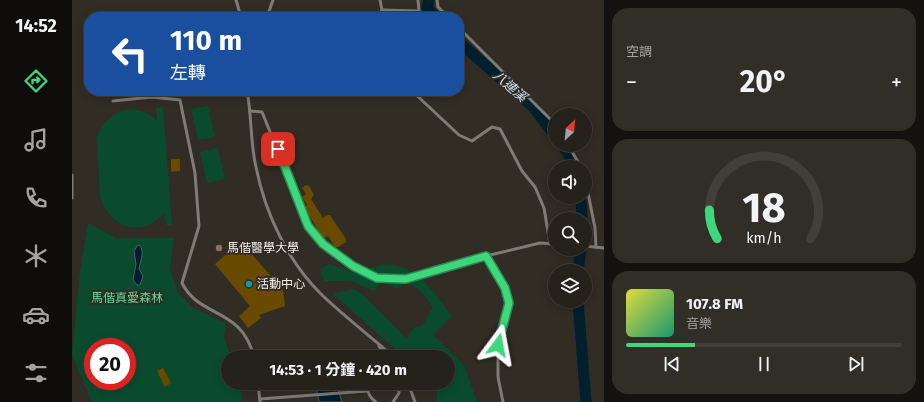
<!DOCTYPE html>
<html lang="zh-TW">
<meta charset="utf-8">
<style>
body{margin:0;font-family:"Fira Sans","Noto Sans TC",sans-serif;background:#312e28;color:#f1f3f6;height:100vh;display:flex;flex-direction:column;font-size:15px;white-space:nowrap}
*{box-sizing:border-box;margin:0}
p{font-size:13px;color:#a3a3a3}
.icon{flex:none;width:22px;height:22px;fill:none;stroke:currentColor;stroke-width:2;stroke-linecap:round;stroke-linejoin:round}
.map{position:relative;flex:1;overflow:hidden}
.drawer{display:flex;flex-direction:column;gap:8px;padding:8px;background:#14120f;width:320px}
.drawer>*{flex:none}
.hud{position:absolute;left:12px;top:12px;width:380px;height:84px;border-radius:16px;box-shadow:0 2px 10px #0003,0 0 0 1px #423e3a;background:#1a4fa0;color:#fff;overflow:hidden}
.needle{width:26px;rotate:26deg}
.fabs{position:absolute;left:476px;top:108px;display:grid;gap:8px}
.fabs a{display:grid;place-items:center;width:44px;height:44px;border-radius:50%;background:#25211b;box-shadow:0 2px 10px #0003,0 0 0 1px #423e3a;font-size:20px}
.speed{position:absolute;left:12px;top:338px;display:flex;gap:8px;font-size:20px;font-weight:700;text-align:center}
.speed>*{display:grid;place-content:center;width:52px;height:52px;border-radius:50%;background:#25211b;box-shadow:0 2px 10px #0003,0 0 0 1px #423e3a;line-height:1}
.speed .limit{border:6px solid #d22;background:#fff;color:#111}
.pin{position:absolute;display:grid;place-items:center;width:34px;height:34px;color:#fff;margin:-17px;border-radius:8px;box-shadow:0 2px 6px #0006}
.me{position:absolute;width:44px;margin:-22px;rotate:13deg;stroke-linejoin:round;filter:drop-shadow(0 0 3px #0008)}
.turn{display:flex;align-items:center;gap:14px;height:84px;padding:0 20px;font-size:18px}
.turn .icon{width:52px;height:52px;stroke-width:2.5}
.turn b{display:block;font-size:28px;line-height:34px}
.big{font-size:30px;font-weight:700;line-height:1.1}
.drawer .tile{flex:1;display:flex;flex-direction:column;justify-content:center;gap:6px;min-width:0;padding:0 14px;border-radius:16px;background:#312e28}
.drawer .dial{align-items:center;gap:0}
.dial svg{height:104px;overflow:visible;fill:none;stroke:#423e3a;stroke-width:7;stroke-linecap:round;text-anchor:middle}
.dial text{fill:#f1f3f6;stroke:none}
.song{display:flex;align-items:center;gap:12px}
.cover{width:48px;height:48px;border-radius:6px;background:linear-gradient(135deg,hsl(60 70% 55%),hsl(160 70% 35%))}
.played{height:4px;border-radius:2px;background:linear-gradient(90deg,#3ed77d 25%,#423e3a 25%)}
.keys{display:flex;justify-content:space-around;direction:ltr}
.heat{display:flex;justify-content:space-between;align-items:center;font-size:22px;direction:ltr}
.trip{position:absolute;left:149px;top:350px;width:234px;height:40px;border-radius:20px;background:#25211b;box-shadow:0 2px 10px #0003,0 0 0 1px #423e3a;font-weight:700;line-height:40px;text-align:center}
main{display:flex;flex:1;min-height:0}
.tab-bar{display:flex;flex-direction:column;width:72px;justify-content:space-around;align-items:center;background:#0f0d0b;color:#a3a3a3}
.tab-bar .icon{width:28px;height:28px}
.tab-bar .current{color:#3ed77d}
.tab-bar b{font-size:18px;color:#f1f3f6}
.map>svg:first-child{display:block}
.green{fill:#0a4b2e;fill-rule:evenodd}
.water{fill:#021f2e;stroke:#4a5d66}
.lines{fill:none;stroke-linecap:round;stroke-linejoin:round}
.river{stroke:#021f2e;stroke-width:11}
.building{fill:#6a4a00}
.lane{stroke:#7f7c77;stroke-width:3}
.route-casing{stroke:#288c51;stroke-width:10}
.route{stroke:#3ed77d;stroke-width:7}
.education-dot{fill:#8d6e63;stroke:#312c24;stroke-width:1.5}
.culture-dot{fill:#0f9aa8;stroke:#312c24;stroke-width:1.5}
.labels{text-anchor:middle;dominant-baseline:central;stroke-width:4;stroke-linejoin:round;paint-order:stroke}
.poi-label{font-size:12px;fill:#f2eee9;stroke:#312c24;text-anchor:start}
.park-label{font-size:12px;fill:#62da9b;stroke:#312c24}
.water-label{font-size:13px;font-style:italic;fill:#d1e6f2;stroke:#312c24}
</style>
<main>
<nav class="tab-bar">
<b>14:52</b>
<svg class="icon current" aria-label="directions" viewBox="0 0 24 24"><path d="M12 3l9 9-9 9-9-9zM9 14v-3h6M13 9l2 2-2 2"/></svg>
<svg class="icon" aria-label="music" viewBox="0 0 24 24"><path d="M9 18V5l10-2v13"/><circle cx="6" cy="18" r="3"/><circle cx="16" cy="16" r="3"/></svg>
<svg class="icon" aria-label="phone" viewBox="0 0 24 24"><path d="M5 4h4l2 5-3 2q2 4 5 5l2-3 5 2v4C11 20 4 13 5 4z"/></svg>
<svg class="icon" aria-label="climate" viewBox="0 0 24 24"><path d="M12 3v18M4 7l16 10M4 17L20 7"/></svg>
<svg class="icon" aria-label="car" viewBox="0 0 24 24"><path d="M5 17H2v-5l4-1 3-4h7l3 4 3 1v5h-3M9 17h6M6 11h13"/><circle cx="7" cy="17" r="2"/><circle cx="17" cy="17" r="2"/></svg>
<svg class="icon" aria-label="filters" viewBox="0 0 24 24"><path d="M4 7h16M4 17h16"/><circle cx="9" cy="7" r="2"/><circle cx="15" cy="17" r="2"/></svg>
</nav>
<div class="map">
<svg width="532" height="402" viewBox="0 0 532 402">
<rect width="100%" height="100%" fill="#312c24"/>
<g class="green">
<polygon points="136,106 143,137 126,140 119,109"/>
<path d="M91 107 100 225H94L92 213C70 239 39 229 28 197L25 139C33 110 63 99 85 121L84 108Z"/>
<polygon points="146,148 153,179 135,183 128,152"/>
<path d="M16 223 44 238H102L98 269 106 293 121 308 154 323 152 337 159 357H156V383H169L170 402H20L0 355 8 272ZM21 347H55V381H21Z"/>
<path d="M257 264 286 274C293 271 301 266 309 265 341 260 363 294 380 316L361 335 392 365 405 402H365V389L360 383H376V357H340L336 353 329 354 261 294 282 289 292 296 334 338 343 327 350 326 361 307 347 289 333 282 326 289 309 282 302 291 279 281H252L248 269Z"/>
</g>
<g class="water">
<path d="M68 245C73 253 68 261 67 269L71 276 68 285H65L61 280 64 264 62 251 65 246Z"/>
<polygon points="243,383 264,383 270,402 247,402"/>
</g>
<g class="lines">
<g class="river">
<polyline points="357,0 355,8 363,17"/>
<polyline points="387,42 461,107 483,136"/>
<polyline points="490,145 496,153 501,167"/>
<polyline points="509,197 510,219"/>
<polyline points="506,271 509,249"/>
<polyline points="506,301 514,402"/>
</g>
</g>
<g class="building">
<polygon points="99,159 108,159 108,171 99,172"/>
<polygon points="234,185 237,186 242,195 239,199 251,218 255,215 258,215 274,239 274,242 266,247 263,247 256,236 252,238 243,230 245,228 232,207 235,205 230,197 234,194 230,188"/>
<polygon points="169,242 199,276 191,283 211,290 213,306 187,315 189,318 176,328 167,316 178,306 143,264"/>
<polygon points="91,368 99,383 93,387 85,371"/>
</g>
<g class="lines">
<g class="lane">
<polyline points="164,0 169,17"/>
<polyline points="365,0 366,7 376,17"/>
<polyline points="310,10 347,11 346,0"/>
<polyline points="195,17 201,0"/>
<polyline points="306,17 310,10 308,0"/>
<polyline points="387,28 483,124"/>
<path d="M175 91C180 116 178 142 184 167 193 213 216 262 250 295 273 317 298 336 322 357"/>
<polyline points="340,91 387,135 400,141 420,127 428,129 450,171 463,187 472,208 478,244"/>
<path d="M41 101 80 97 108 100 123 173 127 226 110 283C128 319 169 306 182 357"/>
<polyline points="179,111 190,112 236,226 251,244 281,266 305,278 334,279 414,256 468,243 483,244"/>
<polyline points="496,145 509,167"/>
<polyline points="0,175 0,198"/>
<polyline points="513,178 523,228 524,247"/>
<polyline points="513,246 532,248"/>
<polyline points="414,256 433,288 437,303 426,345 426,377 431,402"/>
<polyline points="307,346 315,357"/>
<polyline points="186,383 188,402"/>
<path d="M296 383C294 391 297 397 304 402"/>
<polyline points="336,383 343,402"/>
<polyline points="188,399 295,391"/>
<polyline points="321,402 327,393 326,383"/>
</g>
</g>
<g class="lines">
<g class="route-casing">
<polyline id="route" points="206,149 236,226 251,244 281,266 305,278 334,279 414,256 433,288 437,303 426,345"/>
</g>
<use href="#route" class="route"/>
</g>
<circle class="education-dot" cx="147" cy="248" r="4"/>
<circle class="culture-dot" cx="177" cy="284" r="4"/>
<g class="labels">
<g class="poi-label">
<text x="155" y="248">馬偕醫學大學</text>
<text x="185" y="284">活動中心</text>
</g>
<g class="park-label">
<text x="55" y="298">馬偕真愛森林</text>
</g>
<g class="water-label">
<text transform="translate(438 86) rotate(41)">八連溪</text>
</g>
</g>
</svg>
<div class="fabs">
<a><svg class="needle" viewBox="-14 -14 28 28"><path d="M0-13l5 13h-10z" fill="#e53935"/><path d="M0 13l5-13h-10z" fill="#a3a3a3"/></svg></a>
<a><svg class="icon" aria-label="sound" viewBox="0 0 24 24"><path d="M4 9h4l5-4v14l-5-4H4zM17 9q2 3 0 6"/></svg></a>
<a><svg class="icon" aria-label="search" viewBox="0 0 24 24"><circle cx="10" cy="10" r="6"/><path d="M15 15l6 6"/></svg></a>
<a><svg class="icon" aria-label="layers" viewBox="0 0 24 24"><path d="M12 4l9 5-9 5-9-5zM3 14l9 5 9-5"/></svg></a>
</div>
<div class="speed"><div class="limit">20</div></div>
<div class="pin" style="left:206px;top:149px;background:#d93025"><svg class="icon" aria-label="arrive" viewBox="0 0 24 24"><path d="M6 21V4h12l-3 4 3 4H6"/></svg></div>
<svg class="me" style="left:426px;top:345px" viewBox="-20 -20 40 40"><path d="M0-17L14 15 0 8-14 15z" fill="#3ed77d" stroke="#fff" stroke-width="4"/></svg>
<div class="trip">14:53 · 1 分鐘 · 420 m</div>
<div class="hud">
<div class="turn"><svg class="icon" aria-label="left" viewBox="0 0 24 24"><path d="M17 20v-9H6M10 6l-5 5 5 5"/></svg><div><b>110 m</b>左轉</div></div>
</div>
</div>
<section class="drawer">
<div class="tile"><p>空調</p>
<div class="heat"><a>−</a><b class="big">20°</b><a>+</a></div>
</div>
<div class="tile dial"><svg viewBox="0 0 100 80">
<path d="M14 69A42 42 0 1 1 86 69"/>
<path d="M14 69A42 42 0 0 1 8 47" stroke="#3ed77d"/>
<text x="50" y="56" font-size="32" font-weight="700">18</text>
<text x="50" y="72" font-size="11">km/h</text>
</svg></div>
<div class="tile">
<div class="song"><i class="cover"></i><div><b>107.8 FM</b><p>音樂</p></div></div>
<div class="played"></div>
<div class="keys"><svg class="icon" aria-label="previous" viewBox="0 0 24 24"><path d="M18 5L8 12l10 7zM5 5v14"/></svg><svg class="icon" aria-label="pause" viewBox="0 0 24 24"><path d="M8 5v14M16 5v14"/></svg><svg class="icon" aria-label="next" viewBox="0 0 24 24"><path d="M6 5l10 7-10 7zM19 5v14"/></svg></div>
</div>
</section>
</main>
